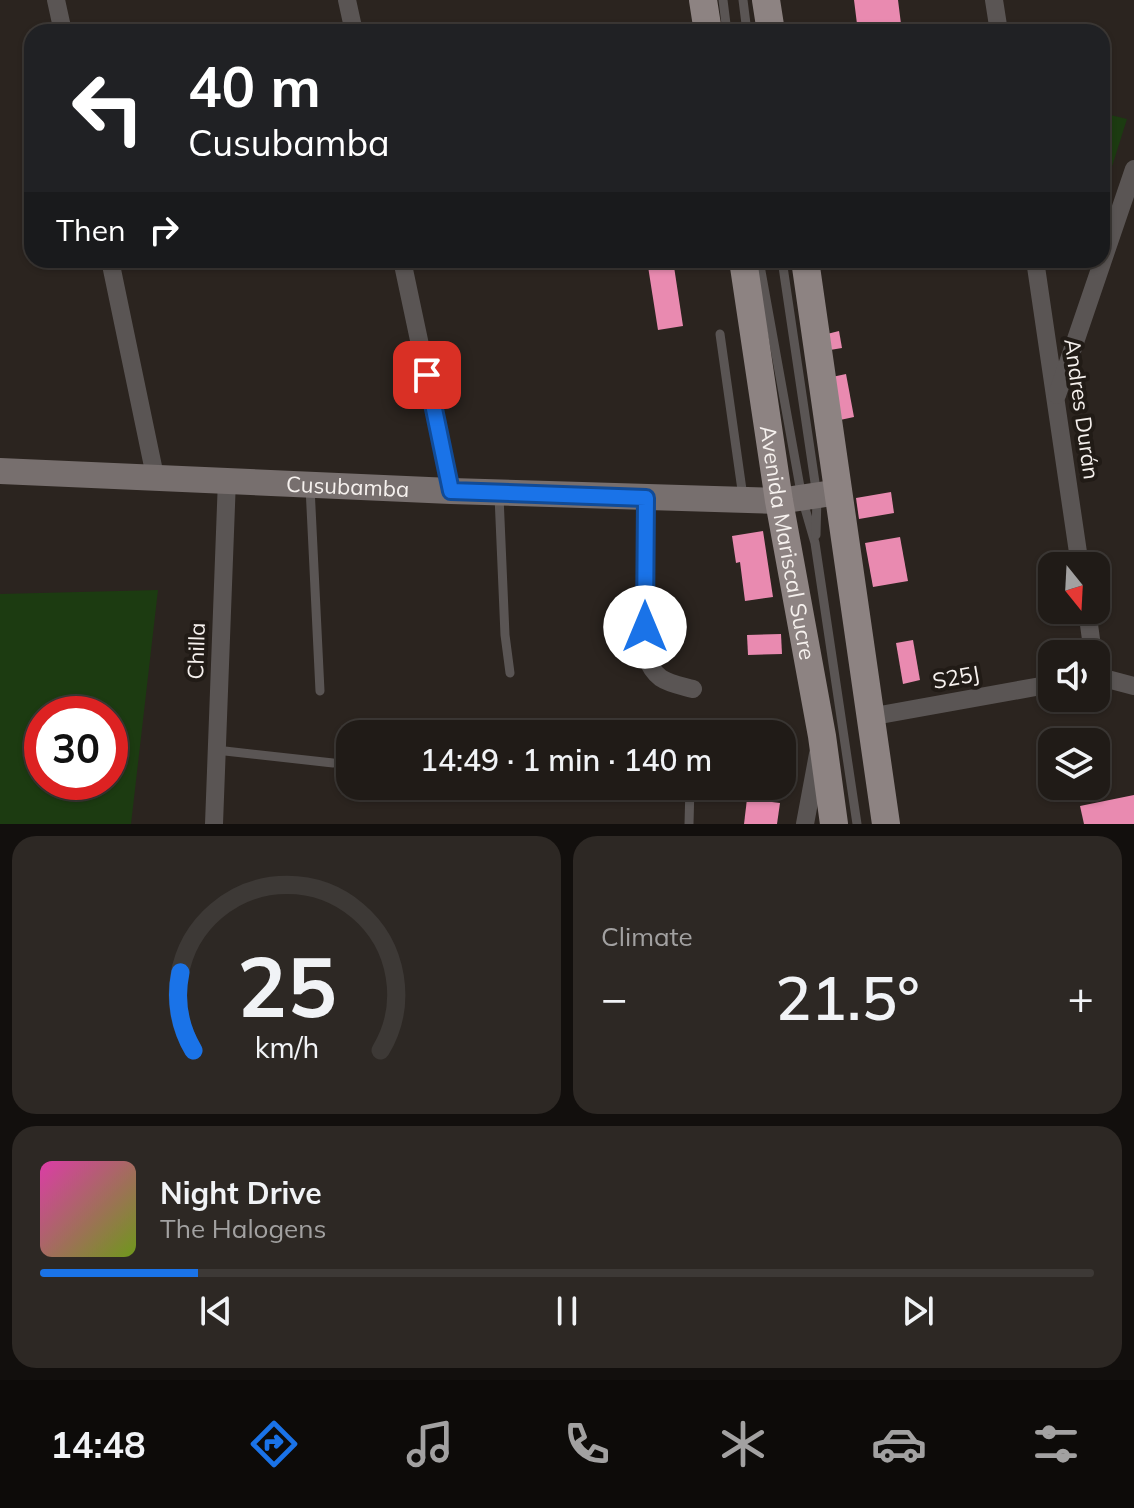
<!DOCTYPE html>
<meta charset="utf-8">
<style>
body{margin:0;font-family:Mulish,sans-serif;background:#2d2824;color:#f1f3f6;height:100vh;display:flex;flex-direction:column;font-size:30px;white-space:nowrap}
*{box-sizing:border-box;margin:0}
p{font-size:26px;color:#a2a1a1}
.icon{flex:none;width:44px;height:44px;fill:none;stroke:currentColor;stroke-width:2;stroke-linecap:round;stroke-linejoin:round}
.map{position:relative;height:824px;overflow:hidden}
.sheet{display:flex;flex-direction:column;gap:12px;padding:12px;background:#120f0d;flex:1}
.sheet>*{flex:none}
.hud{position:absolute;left:24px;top:24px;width:1086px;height:244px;border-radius:24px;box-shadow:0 2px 6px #0004,0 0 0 2px #3d3936;background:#202124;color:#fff;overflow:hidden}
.needle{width:52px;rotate:162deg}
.controls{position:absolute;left:1038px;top:552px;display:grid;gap:16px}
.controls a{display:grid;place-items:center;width:72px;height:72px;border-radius:16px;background:#201b17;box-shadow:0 2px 6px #0004,0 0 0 2px #3d3936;font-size:40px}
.speed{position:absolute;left:24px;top:696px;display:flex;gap:16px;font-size:40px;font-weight:700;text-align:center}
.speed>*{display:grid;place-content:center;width:104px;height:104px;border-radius:50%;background:#201b17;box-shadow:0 2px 6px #0004,0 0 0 2px #3d3936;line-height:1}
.speed .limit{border:12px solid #d22;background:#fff;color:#111}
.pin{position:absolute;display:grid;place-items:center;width:68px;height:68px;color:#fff;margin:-34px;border-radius:16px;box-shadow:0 4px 12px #0006}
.me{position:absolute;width:88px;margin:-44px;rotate:0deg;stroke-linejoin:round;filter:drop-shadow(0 0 6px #0008)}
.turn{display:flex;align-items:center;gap:28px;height:168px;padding:0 32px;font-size:36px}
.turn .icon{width:104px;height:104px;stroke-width:2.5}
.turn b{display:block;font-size:56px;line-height:68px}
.then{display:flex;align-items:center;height:76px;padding:0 32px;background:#0003;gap:16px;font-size:30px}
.big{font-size:60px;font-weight:600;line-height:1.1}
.sheet .card{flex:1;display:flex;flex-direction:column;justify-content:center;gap:12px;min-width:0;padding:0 28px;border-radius:24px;background:#2d2824}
.sheet .dial{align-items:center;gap:0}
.dial svg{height:208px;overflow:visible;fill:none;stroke:#3d3936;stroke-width:7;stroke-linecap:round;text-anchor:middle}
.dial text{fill:#f1f3f6;stroke:none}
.song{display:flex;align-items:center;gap:24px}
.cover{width:96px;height:96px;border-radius:12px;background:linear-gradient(135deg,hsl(320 70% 55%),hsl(80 70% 35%))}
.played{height:8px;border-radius:4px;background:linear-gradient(90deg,#1a73e8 15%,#3d3936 15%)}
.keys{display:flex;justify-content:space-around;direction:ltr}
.heat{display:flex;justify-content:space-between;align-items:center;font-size:44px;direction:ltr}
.sheet .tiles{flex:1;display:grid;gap:12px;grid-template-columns:1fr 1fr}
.card:last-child{grid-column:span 2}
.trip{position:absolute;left:336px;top:720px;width:460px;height:80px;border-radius:24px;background:#201b17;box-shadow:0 2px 6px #0004,0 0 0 2px #3d3936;font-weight:600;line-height:80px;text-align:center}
.tab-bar{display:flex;height:128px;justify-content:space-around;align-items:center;background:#0d0b09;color:#a2a1a1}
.tab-bar .icon{width:56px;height:56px}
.tab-bar .on{color:#1a73e8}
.tab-bar b{font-size:36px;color:#f1f3f6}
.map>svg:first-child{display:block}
.green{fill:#1c3b11;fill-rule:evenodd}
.building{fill:#e98ab0}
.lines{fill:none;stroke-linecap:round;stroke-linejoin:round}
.lane{stroke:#5a5554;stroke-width:9}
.street{stroke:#5a5554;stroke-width:18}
.secondary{stroke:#776f6e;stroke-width:26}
.primary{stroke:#8d8382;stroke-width:28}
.route-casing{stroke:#114b97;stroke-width:20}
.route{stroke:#1a73e8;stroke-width:14}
.labels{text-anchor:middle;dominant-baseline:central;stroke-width:8;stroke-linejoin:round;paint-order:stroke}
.street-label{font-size:22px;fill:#f6f1ee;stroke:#211b16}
</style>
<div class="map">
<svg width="1134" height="824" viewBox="0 0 1134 824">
<rect width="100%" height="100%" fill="#2b241f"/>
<g class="green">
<polygon points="1102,113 1127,119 1102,198"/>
<path d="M158 590 131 824H0V594ZM42 714H110V782H42Z"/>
</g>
<g class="building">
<polygon points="854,0 898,0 902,32 858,32"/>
<polygon points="647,260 673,260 683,326 658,330"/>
<polygon points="839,331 842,348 830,350 827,334"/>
<polygon points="846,374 854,417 840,420 832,377"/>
<polygon points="891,492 894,513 859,519 856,498"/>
<polygon points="763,531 773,597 745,601 740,562 736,563 732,536"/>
<polygon points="900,537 908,581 873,587 865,543"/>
<polygon points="781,634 782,654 748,655 747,635"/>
<polygon points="913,640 920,680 903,684 896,643"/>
<polygon points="791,733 794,772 782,772 782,734"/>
<polygon points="1134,795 1134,824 1084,824 1080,806"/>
<polygon points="747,799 780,803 777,824 744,824"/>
</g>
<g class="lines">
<g class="lane">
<polyline points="723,0 727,32"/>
<polyline points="743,0 747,32"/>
<polyline points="759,260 802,498 815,543 857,824"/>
<polyline points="782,260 817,496 816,535"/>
<polyline points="720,334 743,497"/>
<polyline points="310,487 320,691"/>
<polyline points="499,496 505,635 510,673"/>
<polyline points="216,750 333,763"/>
<polyline points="689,824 690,786"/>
</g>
<g class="street">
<polyline points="56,0 63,32"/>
<polyline points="347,0 354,32"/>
<polyline points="994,0 999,32"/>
<polyline points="110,260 155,476"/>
<polyline points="402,260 451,491"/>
<polyline points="1035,260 1080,566"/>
<polyline points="1057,395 1134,169"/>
<path d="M646 498 645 654C655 682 667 682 693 689"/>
<polyline points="1087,610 1093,654"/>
<polyline points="1096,676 1134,686"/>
<polyline points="869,717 1052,684"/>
<polyline points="214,824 227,479"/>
<polyline points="805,824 818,754"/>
</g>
<path class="secondary" id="s1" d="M0 471 451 491 779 501 839 492"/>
<g class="primary">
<polyline points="703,0 708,32"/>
<polyline points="766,0 771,32"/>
<path id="s2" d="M743 260 779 501 822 736 834 824"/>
<polyline points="805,260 886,824"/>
</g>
</g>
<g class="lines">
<g class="route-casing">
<polyline id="route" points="427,375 451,491 646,498 645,627"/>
</g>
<use href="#route" class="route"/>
</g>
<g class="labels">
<g class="street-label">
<text transform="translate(1082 409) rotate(82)">Andres Durán</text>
<text stroke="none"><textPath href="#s1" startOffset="348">Cusubamba</textPath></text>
<text stroke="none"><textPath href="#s2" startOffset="286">Avenida Mariscal Sucre</textPath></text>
<text transform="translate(196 651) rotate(-88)">Chilla</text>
<text transform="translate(956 677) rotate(-10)">S25J</text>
</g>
</g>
</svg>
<div class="controls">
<a><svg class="needle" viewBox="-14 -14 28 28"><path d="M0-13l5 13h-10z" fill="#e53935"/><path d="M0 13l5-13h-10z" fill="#a2a1a1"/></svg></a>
<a><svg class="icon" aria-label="sound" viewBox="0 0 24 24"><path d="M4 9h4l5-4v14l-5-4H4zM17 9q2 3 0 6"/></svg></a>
<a><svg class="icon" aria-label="layers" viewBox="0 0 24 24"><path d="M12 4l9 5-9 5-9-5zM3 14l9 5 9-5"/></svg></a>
</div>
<div class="speed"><div class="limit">30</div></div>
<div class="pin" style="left:427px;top:375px;background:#d93025"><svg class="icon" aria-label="arrive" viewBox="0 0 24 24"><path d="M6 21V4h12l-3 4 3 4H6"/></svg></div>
<svg class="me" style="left:645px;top:627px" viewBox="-20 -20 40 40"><circle r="19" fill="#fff"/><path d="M0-13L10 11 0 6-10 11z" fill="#1a73e8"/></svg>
<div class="trip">14:49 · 1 min · 140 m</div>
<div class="hud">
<div class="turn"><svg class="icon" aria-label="left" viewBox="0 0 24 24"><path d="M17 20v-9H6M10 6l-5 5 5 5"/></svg><div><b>40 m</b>Cusubamba</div></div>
<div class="then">Then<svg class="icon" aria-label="right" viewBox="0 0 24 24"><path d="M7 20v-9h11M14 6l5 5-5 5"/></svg></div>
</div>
</div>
<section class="sheet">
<div class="tiles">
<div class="card dial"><svg viewBox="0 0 100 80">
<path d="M14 69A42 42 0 1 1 86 69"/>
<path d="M14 69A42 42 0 0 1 9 39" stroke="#1a73e8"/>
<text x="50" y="56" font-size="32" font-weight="700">25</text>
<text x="50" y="72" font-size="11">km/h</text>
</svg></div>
<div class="card"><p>Climate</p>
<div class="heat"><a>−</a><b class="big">21.5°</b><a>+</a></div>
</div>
<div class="card">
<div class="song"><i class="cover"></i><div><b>Night Drive</b><p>The Halogens</p></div></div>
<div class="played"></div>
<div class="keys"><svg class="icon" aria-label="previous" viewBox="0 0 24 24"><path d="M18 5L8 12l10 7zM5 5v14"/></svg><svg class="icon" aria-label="pause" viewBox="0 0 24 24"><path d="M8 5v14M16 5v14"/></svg><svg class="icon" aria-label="next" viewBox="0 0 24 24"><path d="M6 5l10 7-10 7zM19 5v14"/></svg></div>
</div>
</div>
</section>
<nav class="tab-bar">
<b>14:48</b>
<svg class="icon on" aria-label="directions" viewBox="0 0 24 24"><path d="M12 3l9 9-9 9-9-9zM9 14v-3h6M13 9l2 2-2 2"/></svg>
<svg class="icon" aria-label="music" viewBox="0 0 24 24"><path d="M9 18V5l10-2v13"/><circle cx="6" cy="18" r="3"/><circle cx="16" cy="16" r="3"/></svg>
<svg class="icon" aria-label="phone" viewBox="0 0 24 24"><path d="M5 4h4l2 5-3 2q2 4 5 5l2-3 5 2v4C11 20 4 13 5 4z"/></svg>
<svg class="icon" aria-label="climate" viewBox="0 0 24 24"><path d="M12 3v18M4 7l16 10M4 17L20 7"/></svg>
<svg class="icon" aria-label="car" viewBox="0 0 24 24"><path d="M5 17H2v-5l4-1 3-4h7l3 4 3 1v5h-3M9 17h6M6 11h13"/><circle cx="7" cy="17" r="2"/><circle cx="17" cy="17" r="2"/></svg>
<svg class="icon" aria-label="filters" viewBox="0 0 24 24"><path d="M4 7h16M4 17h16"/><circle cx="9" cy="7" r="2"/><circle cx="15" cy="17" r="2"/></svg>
</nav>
